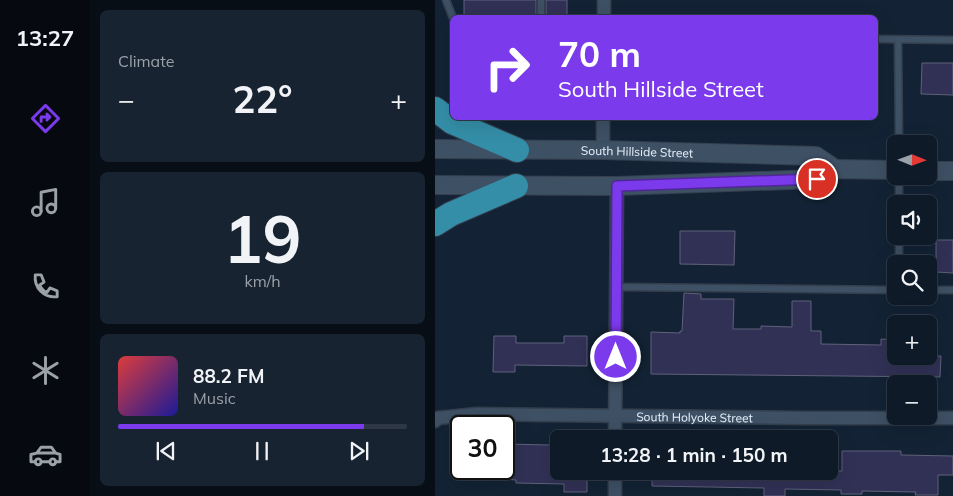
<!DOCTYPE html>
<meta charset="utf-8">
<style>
body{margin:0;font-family:Mulish,sans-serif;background:#172330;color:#f1f3f6;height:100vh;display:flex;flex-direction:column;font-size:19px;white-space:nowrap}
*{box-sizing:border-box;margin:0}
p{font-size:16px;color:#9ba1a8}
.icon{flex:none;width:28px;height:28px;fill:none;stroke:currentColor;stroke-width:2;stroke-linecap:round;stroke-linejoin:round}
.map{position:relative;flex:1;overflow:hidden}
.sheet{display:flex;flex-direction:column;gap:10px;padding:10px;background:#080e16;width:345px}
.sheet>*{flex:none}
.top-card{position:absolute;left:15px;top:15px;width:428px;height:105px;border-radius:8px;box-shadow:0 5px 20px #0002,0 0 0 1px #2e3845;background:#7c3aed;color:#fff;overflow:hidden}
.needle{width:32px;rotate:91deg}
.tools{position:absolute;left:452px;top:135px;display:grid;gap:10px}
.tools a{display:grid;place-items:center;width:50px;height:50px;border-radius:8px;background:#0e1a28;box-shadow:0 5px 20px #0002,0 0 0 1px #2e3845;font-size:25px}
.speed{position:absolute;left:15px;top:415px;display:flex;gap:10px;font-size:25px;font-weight:700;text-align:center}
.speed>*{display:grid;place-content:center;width:65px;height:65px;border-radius:50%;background:#0e1a28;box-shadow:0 5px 20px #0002,0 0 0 1px #2e3845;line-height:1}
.speed .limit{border:2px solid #111;border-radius:8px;background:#fff;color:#111}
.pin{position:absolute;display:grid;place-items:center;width:42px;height:42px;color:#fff;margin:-21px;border:2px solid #fff;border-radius:50%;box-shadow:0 1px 5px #0007}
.me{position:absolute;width:55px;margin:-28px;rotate:0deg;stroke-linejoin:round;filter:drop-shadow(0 0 4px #0008)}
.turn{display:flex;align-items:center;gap:18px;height:105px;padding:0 25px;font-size:22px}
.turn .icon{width:65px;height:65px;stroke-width:2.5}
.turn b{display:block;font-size:35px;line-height:42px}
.big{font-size:38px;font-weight:700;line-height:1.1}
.sheet .card{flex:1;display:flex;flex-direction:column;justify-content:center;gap:8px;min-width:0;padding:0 18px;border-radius:8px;background:#172330}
.sheet .dial{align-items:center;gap:0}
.dial b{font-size:65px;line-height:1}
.song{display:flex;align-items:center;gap:15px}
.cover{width:60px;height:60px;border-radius:8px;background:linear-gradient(135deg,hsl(0 70% 55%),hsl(240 70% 35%))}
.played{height:5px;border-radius:2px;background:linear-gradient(90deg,#7c3aed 85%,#2e3845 85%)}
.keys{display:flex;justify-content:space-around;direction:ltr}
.heat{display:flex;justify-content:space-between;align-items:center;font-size:28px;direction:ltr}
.trip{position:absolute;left:115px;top:430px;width:288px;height:50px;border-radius:8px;background:#0e1a28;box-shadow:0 5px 20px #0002,0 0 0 1px #2e3845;font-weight:700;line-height:50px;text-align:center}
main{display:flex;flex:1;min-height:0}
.menu{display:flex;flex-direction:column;width:90px;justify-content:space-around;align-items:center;background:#060a10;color:#9ba1a8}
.menu .icon{width:35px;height:35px}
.menu .on{color:#7c3aed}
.menu b{font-size:22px;color:#f1f3f6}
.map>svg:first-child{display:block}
.building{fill:#313156;stroke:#60617b}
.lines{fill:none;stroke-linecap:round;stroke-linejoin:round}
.service-casing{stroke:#343f4e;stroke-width:9}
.minor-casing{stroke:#343f4e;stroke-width:15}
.secondary-casing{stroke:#343f4e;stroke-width:20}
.motorway-casing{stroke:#343f4e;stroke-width:26}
.service{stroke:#3e5064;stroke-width:6}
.minor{stroke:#3e5064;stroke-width:12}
.secondary{stroke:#3e5064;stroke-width:18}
.motorway{stroke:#348ea8;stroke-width:24}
.route-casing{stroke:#51269a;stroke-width:12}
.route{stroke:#7c3aed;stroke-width:9}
.labels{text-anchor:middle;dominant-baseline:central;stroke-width:5;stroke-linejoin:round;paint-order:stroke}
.street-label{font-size:12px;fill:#e7f2fe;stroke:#091a2b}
</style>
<main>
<nav class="menu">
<b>13:27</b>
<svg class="icon on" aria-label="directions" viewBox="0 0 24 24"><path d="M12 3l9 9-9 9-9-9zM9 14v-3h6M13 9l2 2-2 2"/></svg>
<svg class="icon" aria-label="music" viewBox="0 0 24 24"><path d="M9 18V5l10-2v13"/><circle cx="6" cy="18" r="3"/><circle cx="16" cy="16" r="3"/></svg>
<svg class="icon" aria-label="phone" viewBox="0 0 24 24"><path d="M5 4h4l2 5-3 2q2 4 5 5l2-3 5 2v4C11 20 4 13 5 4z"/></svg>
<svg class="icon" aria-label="climate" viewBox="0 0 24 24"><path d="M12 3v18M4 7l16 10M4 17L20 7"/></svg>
<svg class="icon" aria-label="car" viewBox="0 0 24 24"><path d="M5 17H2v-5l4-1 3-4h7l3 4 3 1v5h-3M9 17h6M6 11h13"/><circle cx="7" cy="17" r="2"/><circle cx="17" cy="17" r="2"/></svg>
</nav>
<section class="sheet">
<div class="card"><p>Climate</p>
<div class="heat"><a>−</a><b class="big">22°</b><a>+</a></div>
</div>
<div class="card dial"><b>19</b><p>km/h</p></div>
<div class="card">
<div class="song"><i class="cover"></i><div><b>88.2 FM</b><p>Music</p></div></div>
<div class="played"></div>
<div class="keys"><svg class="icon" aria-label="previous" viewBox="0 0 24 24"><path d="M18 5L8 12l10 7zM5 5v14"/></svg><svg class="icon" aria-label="pause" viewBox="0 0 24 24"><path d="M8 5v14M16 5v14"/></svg><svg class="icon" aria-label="next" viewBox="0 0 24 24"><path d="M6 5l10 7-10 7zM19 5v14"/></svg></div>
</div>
</section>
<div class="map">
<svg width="518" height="496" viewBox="0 0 518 496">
<rect width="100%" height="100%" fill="#132335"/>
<g class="building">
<polygon points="29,0 101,0 101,18 29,17"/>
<rect x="111" y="0" width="21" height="18"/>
<polygon points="487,63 518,63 518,95 486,94"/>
<polygon points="245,231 300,231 299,265 245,264"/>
<polygon points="501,240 518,240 518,273 501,272"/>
<polygon points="249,293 266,294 266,299 299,299 298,329 326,329 326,326 357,327 357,301 376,301 376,331 386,331 386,344 446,345 446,339 461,340 461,356 506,356 505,377 216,374 216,332 245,333 245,331 247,331"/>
<polygon points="59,336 81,336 81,343 129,343 129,336 152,336 152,366 80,365 80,372 58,372"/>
<polygon points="69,444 115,445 115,471 152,471 152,492 129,492 129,484 81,483 81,480 69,479"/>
<polygon points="407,451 466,451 466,455 518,456 518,475 503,475 503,495 480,495 481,492 427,491 427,494 406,494 406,490 350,489 350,496 329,496 329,488 217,486 217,471 407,471"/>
</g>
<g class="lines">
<g class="service-casing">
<g id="service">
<polyline points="11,0 18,18"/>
<polyline points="106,18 106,0"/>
<polyline points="440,39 518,40"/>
<polyline points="463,40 464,144"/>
<polyline points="464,204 464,176"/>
<polyline points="464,264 464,236"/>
<polyline points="182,287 461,290"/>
<polyline points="494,290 518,290"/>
</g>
</g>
<g class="minor-casing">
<g id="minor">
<polyline points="169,18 169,0"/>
<polyline points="168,118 168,150"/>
<path id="s1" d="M0 421 3 418 42 414 367 418H518"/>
<polyline points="180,439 182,186"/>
<polyline points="180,496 180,471"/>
</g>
</g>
<g class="secondary-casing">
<g id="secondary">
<path id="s2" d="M0 149 168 150 381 156 400 169"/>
<polyline points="494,171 518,171"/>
<polyline points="0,185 182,186 381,179 400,169 461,170"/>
</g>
</g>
<g class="motorway-casing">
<g id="motorway">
<polyline points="0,109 17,122 82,150"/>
<polyline points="0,224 16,214 81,186"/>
</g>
</g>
<use href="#service" class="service"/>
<use href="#minor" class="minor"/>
<use href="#secondary" class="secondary"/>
<use href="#motorway" class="motorway"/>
</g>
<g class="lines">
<g class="route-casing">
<polyline id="route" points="181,357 182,186 382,179"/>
</g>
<use href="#route" class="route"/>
</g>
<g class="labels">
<g class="street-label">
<text stroke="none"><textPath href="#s2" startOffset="202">South Hillside Street</textPath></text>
<text stroke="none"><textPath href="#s1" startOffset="261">South Holyoke Street</textPath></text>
</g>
</g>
</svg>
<div class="tools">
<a><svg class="needle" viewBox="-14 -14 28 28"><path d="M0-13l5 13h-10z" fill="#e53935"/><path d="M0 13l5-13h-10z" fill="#9ba1a8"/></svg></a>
<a><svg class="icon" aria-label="sound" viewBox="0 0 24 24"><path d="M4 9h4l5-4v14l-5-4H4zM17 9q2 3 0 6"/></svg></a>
<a><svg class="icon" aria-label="search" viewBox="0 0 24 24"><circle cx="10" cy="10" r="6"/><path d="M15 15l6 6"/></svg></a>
<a>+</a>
<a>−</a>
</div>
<div class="speed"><div class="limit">30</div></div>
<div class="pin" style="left:382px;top:179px;background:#d93025"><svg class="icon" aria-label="arrive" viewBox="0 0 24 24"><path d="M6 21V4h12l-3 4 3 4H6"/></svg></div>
<svg class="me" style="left:181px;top:357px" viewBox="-20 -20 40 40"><circle r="17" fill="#7c3aed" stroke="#fff" stroke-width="3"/><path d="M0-11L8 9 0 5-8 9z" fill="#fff"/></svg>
<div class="trip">13:28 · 1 min · 150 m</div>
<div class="top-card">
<div class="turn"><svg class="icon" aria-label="right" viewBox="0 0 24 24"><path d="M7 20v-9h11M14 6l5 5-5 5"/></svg><div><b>70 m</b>South Hillside Street</div></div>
</div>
</div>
</main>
